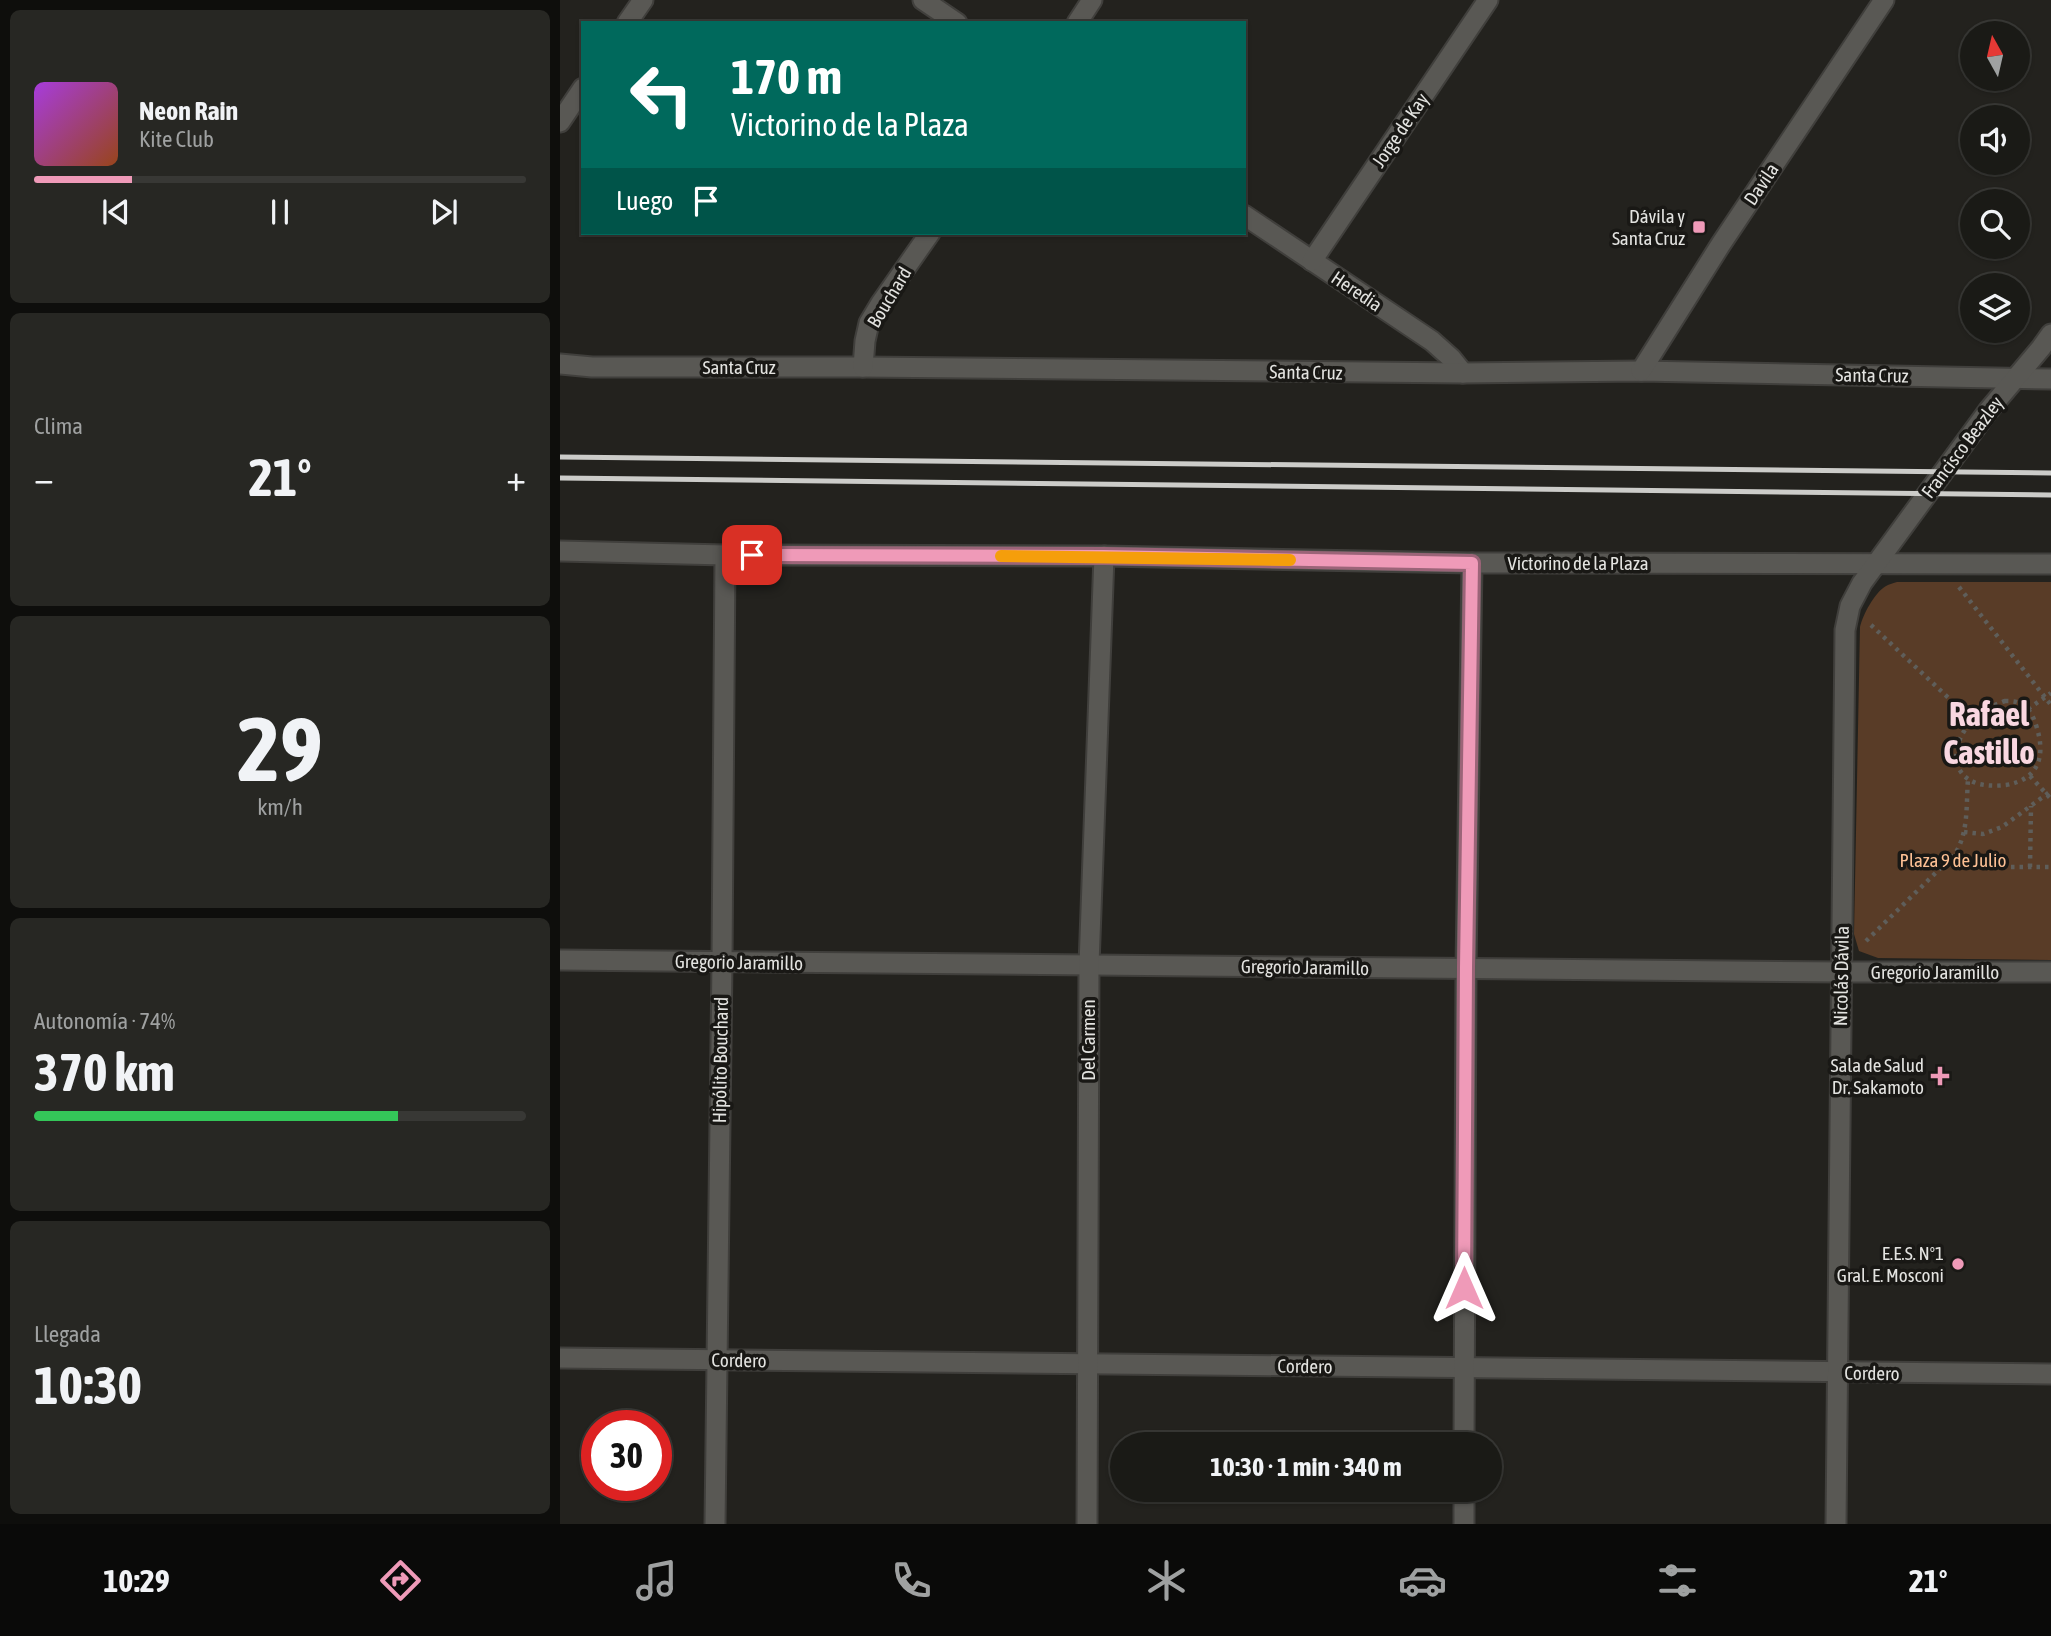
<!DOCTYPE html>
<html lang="es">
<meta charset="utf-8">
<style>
body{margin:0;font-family:"Asap Condensed",sans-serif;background:#272723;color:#f1f3f6;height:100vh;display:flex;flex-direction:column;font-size:26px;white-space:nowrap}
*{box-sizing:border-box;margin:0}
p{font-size:23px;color:#9fa1a1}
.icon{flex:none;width:38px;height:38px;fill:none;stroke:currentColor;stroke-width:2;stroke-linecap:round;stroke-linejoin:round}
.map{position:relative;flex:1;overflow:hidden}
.panel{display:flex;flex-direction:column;gap:10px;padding:10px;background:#0e0e0c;width:560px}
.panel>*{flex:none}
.hud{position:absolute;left:21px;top:21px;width:665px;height:214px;border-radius:0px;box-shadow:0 2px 5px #0004,0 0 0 2px #383835;background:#00695c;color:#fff;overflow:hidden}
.needle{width:46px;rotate:352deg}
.controls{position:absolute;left:1400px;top:21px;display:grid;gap:14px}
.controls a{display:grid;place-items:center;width:70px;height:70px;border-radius:50%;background:#1a1a16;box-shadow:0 2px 5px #0004,0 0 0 2px #383835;font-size:35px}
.speed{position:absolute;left:21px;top:1410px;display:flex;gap:14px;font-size:35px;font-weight:700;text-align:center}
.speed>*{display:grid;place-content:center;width:91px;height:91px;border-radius:50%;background:#1a1a16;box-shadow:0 2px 5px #0004,0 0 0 2px #383835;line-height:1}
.speed .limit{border:10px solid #d22;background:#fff;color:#111}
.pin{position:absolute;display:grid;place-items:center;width:60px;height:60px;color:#fff;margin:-30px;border-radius:14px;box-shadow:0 4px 10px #0006}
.me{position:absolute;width:77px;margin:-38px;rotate:0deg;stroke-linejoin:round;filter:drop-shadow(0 0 5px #0008)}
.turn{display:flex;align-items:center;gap:24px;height:147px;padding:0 35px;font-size:32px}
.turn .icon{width:91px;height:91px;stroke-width:2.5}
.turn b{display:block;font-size:49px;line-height:60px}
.then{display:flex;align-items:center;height:66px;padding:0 35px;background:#0003;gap:14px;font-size:26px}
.big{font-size:52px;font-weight:700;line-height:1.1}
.panel .tile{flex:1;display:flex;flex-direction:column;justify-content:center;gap:10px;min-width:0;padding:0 24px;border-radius:10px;background:#272723}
.panel .dial{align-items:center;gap:0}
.dial b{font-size:91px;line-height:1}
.song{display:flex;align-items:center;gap:21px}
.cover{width:84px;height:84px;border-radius:10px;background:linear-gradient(135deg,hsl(280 70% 55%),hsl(20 70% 35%))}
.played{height:7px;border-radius:4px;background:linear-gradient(90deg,#ef9ab8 20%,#383835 20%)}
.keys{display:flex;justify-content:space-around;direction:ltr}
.heat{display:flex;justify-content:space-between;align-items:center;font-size:38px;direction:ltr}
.charge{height:10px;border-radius:5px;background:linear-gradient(90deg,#34c759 74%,#383835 0)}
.trip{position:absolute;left:550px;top:1432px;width:392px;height:70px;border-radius:35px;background:#1a1a16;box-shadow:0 2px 5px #0004,0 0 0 2px #383835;font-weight:700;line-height:70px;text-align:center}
.tab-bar{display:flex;height:112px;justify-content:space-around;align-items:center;background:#0a0a09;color:#9fa1a1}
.tab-bar .icon{width:49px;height:49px}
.tab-bar .active{color:#ef9ab8}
.tab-bar b{font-size:32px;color:#f1f3f6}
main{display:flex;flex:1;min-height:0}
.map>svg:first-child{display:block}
.green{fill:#593c27}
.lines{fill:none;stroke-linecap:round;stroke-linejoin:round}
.minor-casing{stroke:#403f3c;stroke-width:23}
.tertiary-casing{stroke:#403f3c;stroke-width:23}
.path{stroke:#5f5e5a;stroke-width:4.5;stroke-dasharray:3.5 5;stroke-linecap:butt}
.minor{stroke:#595854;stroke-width:19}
.tertiary{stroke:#595854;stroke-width:19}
.rail{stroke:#ccccc9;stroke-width:5}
.route-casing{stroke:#9b6478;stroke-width:18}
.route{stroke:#ef9ab8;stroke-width:12}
.slow{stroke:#f59e0b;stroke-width:12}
.poi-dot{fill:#ef9ab8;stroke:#191815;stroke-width:2.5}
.labels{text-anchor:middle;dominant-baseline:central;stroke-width:7;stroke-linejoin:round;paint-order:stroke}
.street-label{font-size:19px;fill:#e3e3e0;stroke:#191815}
.poi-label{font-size:19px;fill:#e3e3e0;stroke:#191815;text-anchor:end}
.park-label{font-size:19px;fill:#fdc094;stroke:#191815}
.town-label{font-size:33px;font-weight:bold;fill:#f9d7e1;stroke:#191815}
</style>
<main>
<section class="panel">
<div class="tile">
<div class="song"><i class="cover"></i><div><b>Neon Rain</b><p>Kite Club</p></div></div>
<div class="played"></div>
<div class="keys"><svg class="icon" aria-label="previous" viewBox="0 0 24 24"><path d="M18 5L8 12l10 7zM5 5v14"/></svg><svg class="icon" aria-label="pause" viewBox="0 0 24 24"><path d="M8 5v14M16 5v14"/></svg><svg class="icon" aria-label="next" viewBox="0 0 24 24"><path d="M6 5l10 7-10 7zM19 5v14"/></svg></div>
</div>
<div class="tile"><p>Clima</p>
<div class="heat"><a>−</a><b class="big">21°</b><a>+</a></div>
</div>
<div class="tile dial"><b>29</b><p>km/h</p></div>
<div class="tile"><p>Autonomía · 74%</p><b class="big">370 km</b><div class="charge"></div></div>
<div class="tile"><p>Llegada</p><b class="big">10:30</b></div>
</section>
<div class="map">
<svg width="1491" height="1524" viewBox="0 0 1491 1524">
<rect width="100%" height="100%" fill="#23221e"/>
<path class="green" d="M1337 582H1491V960L1318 958 1299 951 1294 934 1300 627C1303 615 1314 593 1326 586 1329 584 1334 583 1337 582Z"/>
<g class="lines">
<g class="minor-casing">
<g id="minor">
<polyline points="363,0 397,23"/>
<polyline points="67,23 83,0"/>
<polyline points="517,23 532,0"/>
<polyline points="0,122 23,88"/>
<polyline points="684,215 872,341 891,358 903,373"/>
<polyline points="752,261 928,0"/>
<polyline points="0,364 32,367 303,367 903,373 1081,371 1491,379"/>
<polyline points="303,367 305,341 309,323 321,303 370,233"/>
<polyline points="1081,371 1161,244 1324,0"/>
<polyline points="0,551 165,555 544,556 912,563 1491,564"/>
<polyline points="0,960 1281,972 1491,972"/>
<polyline points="0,1358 1491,1374"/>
<polyline points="904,1444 906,968 912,563"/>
<polyline points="904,1489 904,1524"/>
<polyline points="155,1524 162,962 165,555"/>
<polyline points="527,1524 529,965 544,556"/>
</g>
</g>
<g class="tertiary-casing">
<polyline id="tertiary" points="1276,1524 1285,630 1290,606 1302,583 1428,411 1481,348 1491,334"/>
</g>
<g class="path">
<polyline points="1399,587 1491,705"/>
<polyline points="1311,625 1412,720"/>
<path d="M1445 701C1450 701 1456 701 1461 704 1469 708 1473 716 1476 725 1486 755 1480 779 1446 785 1437 786 1428 786 1419 784 1386 774 1393 740 1413 720 1422 711 1433 705 1445 701Z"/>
<polyline points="1468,709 1491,693"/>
<polyline points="1470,776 1491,799"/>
<polyline points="1404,832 1423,834 1442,827 1491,791"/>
<polyline points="1434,867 1491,867"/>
<polyline points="1470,867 1471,806"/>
<path d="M1306 941 1394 855C1409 834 1406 804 1408 779"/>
</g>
<use href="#minor" class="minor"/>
<use href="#tertiary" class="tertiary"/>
<g class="rail">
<polyline points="0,457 1491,473"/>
<polyline points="0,478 1491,495"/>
</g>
</g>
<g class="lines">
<g class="route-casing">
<polyline id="route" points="192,555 544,556 912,563 906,968 904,1288"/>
</g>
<use href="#route" class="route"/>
<polyline class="slow" points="441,556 730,560"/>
</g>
<g class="poi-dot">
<rect x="1132" y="220" width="14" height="14" rx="3.5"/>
<path d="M1376.5 1065.5h7v7h7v7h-7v7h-7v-7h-7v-7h7z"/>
<circle cx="1398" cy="1264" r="7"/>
</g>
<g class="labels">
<g class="street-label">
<text transform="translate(840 130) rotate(-56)">Jorge de Kay</text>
<text transform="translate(1201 184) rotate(-56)">Davila</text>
<text transform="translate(797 291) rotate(34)">Heredia</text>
<text transform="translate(329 297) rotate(-59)">Bouchard</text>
<text x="179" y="367">Santa Cruz</text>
<text transform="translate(746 372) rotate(1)">Santa Cruz</text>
<text transform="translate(1312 375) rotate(1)">Santa Cruz</text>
<text transform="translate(1402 447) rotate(-53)">Francisco Beazley</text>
<text x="1018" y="563">Victorino de la Plaza</text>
<text transform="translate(179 962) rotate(1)">Gregorio Jaramillo</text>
<text transform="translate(745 967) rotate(1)">Gregorio Jaramillo</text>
<text x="1375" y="972">Gregorio Jaramillo</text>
<text transform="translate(1281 976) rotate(-89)">Nicolás Dávila</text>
<text transform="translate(528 1040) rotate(-90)">Del Carmen</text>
<text transform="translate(160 1060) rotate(-89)">Hipólito Bouchard</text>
<text transform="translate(179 1360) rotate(1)">Cordero</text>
<text transform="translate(745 1366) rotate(1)">Cordero</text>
<text transform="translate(1312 1373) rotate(1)">Cordero</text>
</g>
<g class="poi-label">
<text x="1125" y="216">Dávila y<tspan x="1125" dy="22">Santa Cruz</tspan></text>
<text x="1364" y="1065">Sala de Salud<tspan x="1364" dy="22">Dr. Sakamoto</tspan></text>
<text x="1384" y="1253">E.E.S. N°1<tspan x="1384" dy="22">Gral. E. Mosconi</tspan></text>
</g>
<g class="park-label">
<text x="1393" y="860">Plaza 9 de Julio</text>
</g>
<g class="town-label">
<text x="1429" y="714">Rafael<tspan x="1429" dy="38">Castillo</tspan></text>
</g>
</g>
</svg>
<div class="controls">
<a><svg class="needle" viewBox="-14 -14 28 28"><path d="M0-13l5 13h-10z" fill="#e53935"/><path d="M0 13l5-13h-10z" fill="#9fa1a1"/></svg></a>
<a><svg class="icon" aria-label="sound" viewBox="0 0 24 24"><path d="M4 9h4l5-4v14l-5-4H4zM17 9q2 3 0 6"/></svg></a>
<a><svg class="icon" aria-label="search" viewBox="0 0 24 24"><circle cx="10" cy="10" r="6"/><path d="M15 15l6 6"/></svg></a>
<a><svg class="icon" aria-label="layers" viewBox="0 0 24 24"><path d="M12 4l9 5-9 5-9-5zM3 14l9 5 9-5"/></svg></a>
</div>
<div class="speed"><div class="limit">30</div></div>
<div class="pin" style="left:192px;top:555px;background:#d93025"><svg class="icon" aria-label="arrive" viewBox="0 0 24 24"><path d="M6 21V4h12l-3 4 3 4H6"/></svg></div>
<svg class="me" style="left:904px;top:1288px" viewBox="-20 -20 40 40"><path d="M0-17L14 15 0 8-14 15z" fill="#ef9ab8" stroke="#fff" stroke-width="4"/></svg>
<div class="trip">10:30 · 1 min · 340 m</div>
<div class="hud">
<div class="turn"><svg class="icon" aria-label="left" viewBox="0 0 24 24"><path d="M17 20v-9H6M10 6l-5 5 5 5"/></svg><div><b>170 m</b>Victorino de la Plaza</div></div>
<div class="then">Luego<svg class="icon" aria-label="arrive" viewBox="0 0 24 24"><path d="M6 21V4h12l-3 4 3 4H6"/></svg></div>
</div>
</div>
</main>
<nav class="tab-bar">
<b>10:29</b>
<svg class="icon active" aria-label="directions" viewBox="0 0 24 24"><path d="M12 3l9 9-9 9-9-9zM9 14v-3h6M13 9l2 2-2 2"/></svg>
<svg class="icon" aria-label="music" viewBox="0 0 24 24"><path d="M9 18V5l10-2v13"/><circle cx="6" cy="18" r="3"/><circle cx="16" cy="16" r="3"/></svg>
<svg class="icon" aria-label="phone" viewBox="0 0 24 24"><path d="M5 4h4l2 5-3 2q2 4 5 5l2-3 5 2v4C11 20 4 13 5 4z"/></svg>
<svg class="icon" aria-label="climate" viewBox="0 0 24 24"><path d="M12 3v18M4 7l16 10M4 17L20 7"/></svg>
<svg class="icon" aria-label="car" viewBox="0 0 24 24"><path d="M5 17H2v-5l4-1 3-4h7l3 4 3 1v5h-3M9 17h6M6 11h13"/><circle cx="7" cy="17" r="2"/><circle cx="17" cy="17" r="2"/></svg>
<svg class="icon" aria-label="filters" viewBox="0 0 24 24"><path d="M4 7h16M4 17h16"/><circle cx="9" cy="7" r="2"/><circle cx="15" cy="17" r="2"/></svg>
<b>21°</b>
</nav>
